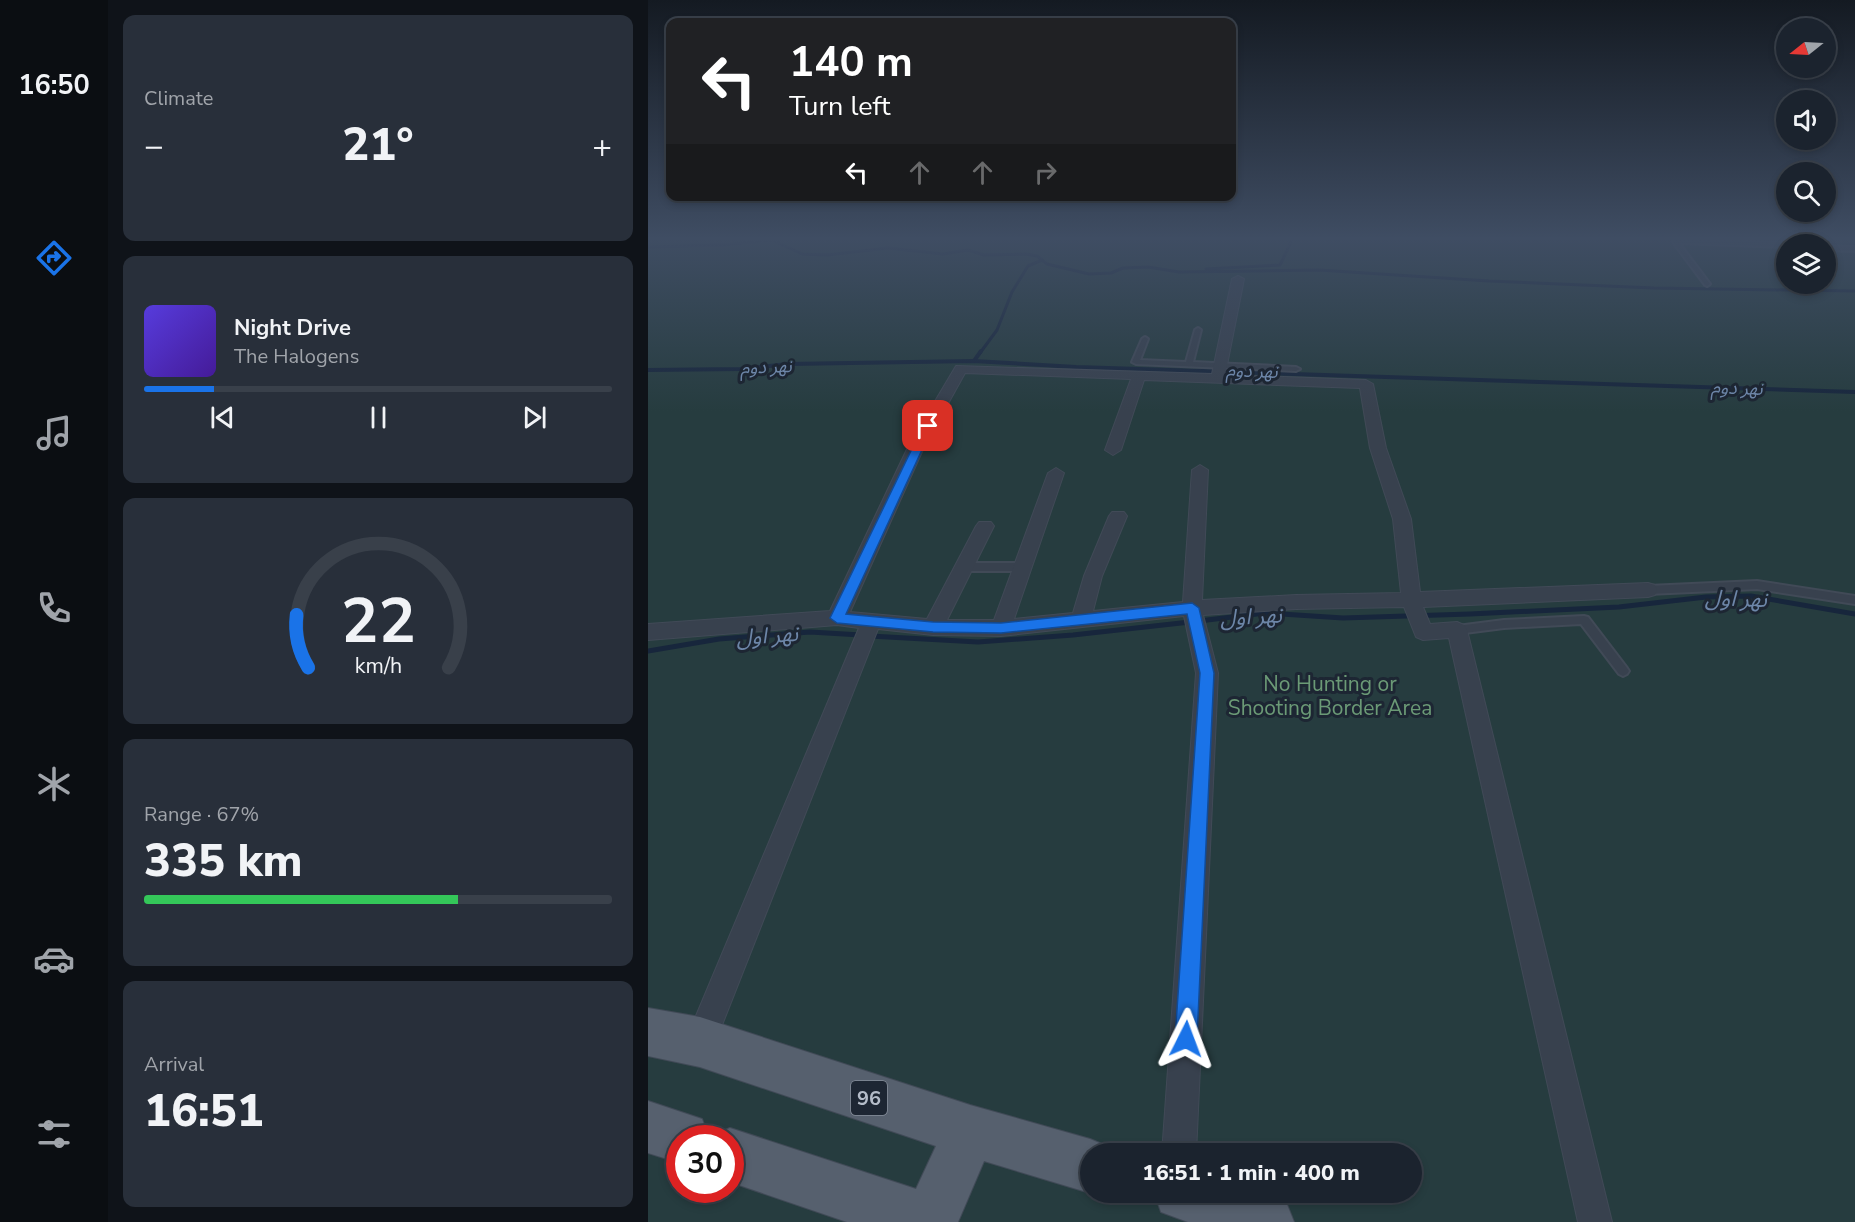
<!DOCTYPE html>
<meta charset="utf-8">
<style>
body{margin:0;font-family:"Nunito Sans","Noto Sans Arabic",sans-serif;background:#282f3a;color:#f1f3f6;height:100vh;display:flex;flex-direction:column;font-size:22px;white-space:nowrap}
*{box-sizing:border-box;margin:0}
p{font-size:20px;color:#a0a4aa}
.icon{flex:none;width:33px;height:33px;fill:none;stroke:currentColor;stroke-width:2;stroke-linecap:round;stroke-linejoin:round}
.map{position:relative;flex:1;overflow:hidden}
.panel{display:flex;flex-direction:column;gap:15px;padding:15px;background:#0f1319;width:540px}
.panel>*{flex:none}
.banner{position:absolute;left:18px;top:18px;width:570px;height:183px;border-radius:12px;box-shadow:0 3px 9px #0003,0 0 0 2px #39404a;background:#202124;color:#fff;overflow:hidden}
.needle{width:39px;rotate:252deg}
.fabs{position:absolute;left:1128px;top:18px;display:grid;gap:12px}
.fabs a{display:grid;place-items:center;width:60px;height:60px;border-radius:50%;background:#1b232e;box-shadow:0 3px 9px #0003,0 0 0 2px #39404a;font-size:30px}
.speed{position:absolute;left:18px;top:1125px;display:flex;gap:12px;font-size:30px;font-weight:700;text-align:center}
.speed>*{display:grid;place-content:center;width:78px;height:78px;border-radius:50%;background:#1b232e;box-shadow:0 3px 9px #0003,0 0 0 2px #39404a;line-height:1}
.speed .limit{border:9px solid #d22;background:#fff;color:#111}
.pin{position:absolute;display:grid;place-items:center;width:51px;height:51px;color:#fff;margin:-26px;border-radius:12px;box-shadow:0 3px 9px #0006}
.me{position:absolute;width:66px;margin:-33px;rotate:3deg;stroke-linejoin:round;filter:drop-shadow(0 0 4px #0008)}
.turn{display:flex;align-items:center;gap:21px;height:126px;padding:0 24px;font-size:27px}
.turn .icon{width:78px;height:78px;stroke-width:2.5}
.turn b{display:block;font-size:42px;line-height:51px}
.lanes{display:flex;align-items:center;height:57px;padding:0 24px;background:#0003;justify-content:center;gap:30px;direction:ltr}
.lanes .off{opacity:.35}
.big{font-size:45px;font-weight:800;line-height:1.1}
.panel .card{flex:1;display:flex;flex-direction:column;justify-content:center;gap:9px;min-width:0;padding:0 21px;border-radius:12px;background:#282f3a}
.panel .dial{align-items:center;gap:0}
.dial svg{height:156px;overflow:visible;fill:none;stroke:#39404a;stroke-width:7;stroke-linecap:round;text-anchor:middle}
.dial text{fill:#f1f3f6;stroke:none}
.song{display:flex;align-items:center;gap:18px}
.cover{width:72px;height:72px;border-radius:9px;background:linear-gradient(135deg,hsl(250 70% 55%),hsl(260 70% 35%))}
.played{height:6px;border-radius:3px;background:linear-gradient(90deg,#1a73e8 15%,#39404a 15%)}
.keys{display:flex;justify-content:space-around;direction:ltr}
.heat{display:flex;justify-content:space-between;align-items:center;font-size:33px;direction:ltr}
.charge{height:9px;border-radius:4px;background:linear-gradient(90deg,#34c759 67%,#39404a 0)}
.trip{position:absolute;left:432px;top:1143px;width:342px;height:60px;border-radius:30px;background:#1b232e;box-shadow:0 3px 9px #0003,0 0 0 2px #39404a;font-weight:800;line-height:60px;text-align:center}
main{display:flex;flex:1;min-height:0}
.menu{display:flex;flex-direction:column;width:108px;justify-content:space-around;align-items:center;background:#0b0e12;color:#a0a4aa}
.menu .icon{width:42px;height:42px}
.menu .selected{color:#1a73e8}
.menu b{font-size:27px;color:#f1f3f6}
.map>svg:first-child{display:block}
.green{fill:#263c3f;fill-rule:evenodd}
.lines{fill:none;stroke-linecap:round;stroke-linejoin:round}
.stream-far2{stroke:#17263c;stroke-width:3}
.stream-far1{stroke:#17263c;stroke-width:4}
.stream{stroke:#17263c;stroke-width:5}
.lane-casing{stroke:#414a57;stroke-width:4}
.street-casing{stroke:#414a57;stroke-width:2}
.primary-casing{stroke:#414a57;stroke-width:2}
.lane{fill:#38414e;fill-rule:evenodd}
.street{fill:#38414e;fill-rule:evenodd}
.primary{fill:#56606e;fill-rule:evenodd}
.route{fill:#1a73e8;stroke:#114b97;stroke-width:1.5}
.labels{text-anchor:middle;dominant-baseline:central;stroke-width:6;stroke-linejoin:round;paint-order:stroke}
.far-water-label{font-size:18px;font-style:italic;fill:#6d86a8;stroke:#1d2633}
.shield{fill:#1d2633;stroke:#878f9c;stroke-width:1.5}
.shield-label{font-size:20px;font-weight:bold;fill:#b4bcc9}
.park-label{font-size:21px;fill:#6b9a76;stroke:#1d2633}
.water-label{font-size:22px;font-style:italic;fill:#6d86a8;stroke:#1d2633}
</style>
<main>
<nav class="menu">
<b>16:50</b>
<svg class="icon selected" aria-label="directions" viewBox="0 0 24 24"><path d="M12 3l9 9-9 9-9-9zM9 14v-3h6M13 9l2 2-2 2"/></svg>
<svg class="icon" aria-label="music" viewBox="0 0 24 24"><path d="M9 18V5l10-2v13"/><circle cx="6" cy="18" r="3"/><circle cx="16" cy="16" r="3"/></svg>
<svg class="icon" aria-label="phone" viewBox="0 0 24 24"><path d="M5 4h4l2 5-3 2q2 4 5 5l2-3 5 2v4C11 20 4 13 5 4z"/></svg>
<svg class="icon" aria-label="climate" viewBox="0 0 24 24"><path d="M12 3v18M4 7l16 10M4 17L20 7"/></svg>
<svg class="icon" aria-label="car" viewBox="0 0 24 24"><path d="M5 17H2v-5l4-1 3-4h7l3 4 3 1v5h-3M9 17h6M6 11h13"/><circle cx="7" cy="17" r="2"/><circle cx="17" cy="17" r="2"/></svg>
<svg class="icon" aria-label="filters" viewBox="0 0 24 24"><path d="M4 7h16M4 17h16"/><circle cx="9" cy="7" r="2"/><circle cx="15" cy="17" r="2"/></svg>
</nav>
<section class="panel">
<div class="card"><p>Climate</p>
<div class="heat"><a>−</a><b class="big">21°</b><a>+</a></div>
</div>
<div class="card">
<div class="song"><i class="cover"></i><div><b>Night Drive</b><p>The Halogens</p></div></div>
<div class="played"></div>
<div class="keys"><svg class="icon" aria-label="previous" viewBox="0 0 24 24"><path d="M18 5L8 12l10 7zM5 5v14"/></svg><svg class="icon" aria-label="pause" viewBox="0 0 24 24"><path d="M8 5v14M16 5v14"/></svg><svg class="icon" aria-label="next" viewBox="0 0 24 24"><path d="M6 5l10 7-10 7zM19 5v14"/></svg></div>
</div>
<div class="card dial"><svg viewBox="0 0 100 80">
<path d="M14 69A42 42 0 1 1 86 69"/>
<path d="M14 69A42 42 0 0 1 8 42" stroke="#1a73e8"/>
<text x="50" y="56" font-size="32" font-weight="700">22</text>
<text x="50" y="72" font-size="11">km/h</text>
</svg></div>
<div class="card"><p>Range · 67%</p><b class="big">335 km</b><div class="charge"></div></div>
<div class="card"><p>Arrival</p><b class="big">16:51</b></div>
</section>
<div class="map">
<svg width="1207" height="1222" viewBox="0 0 1207 1222">
<rect width="100%" height="100%" fill="#242f3e"/>
<path class="green" d="M0 240H1207V1222H0ZM1138 244H1178V284H1138ZM32 1138H82V1190H32ZM442 1154H764V1192H442Z"/>
<g class="lines">
<g class="stream-far2">
<polyline points="1083,240 1176,244"/>
<polyline points="1178,245 1207,246"/>
<polyline points="0,247 73,245 124,240 154,254 179,255 240,248 295,254 320,250 336,255 378,254 389,256 399,264 441,274 463,273 475,268 500,267 531,272 671,270 841,281 1006,288 1207,291"/>
<polyline points="558,269 632,265 644,240"/>
<polyline points="332,353 349,330 364,292 380,266 394,260"/>
</g>
<g class="stream-far1">
<polyline points="326,361 333,351"/>
<polyline points="0,370 92,369 140,364 326,361 428,367 1207,392"/>
</g>
<g class="stream">
<polyline points="551,621 617,613 695,618 822,614 971,607 1058,597 1103,596 1207,614"/>
<polyline points="222,636 330,642 425,635 542,622"/>
<polyline points="0,651 71,639 162,632 213,635"/>
</g>
<g class="lane-casing">
<g id="lane">
<polygon points="1025,240 1138,243 1140,244 1138,247 1031,243 1062,284 1059,286 1057,285 1025,242"/>
<polygon points="1178,246 1207,247 1207,251 1178,250"/>
<polygon points="550,328 553,330 545,362 648,367 652,369 648,371 488,364 484,362 494,339 497,337 500,339 492,360 538,362 547,330"/>
<polygon points="316,563 375,563 380,567 375,571 316,571 311,567"/>
<polygon points="1109,581 1207,596 1207,604 1109,589 1000,594 995,590 1000,586"/>
<polygon points="936,616 940,617 979,668 981,671 979,674 975,676 971,674 933,624 856,628 809,634 805,633 804,630 805,627 809,626 856,620"/>
</g>
</g>
<g class="street-casing">
<path id="street" d="M590 276 596 279 577 375 718 380 725 384 738 448 763 519 772 592 1000 583 1007 585 1009 590 1007 595 1000 597 775 607 782 624 809 622 816 625 819 630 964 1222H930L801 638 775 640 768 637 756 607 648 609 555 615 570 673 548 1154H514L548 673 536 616 353 636 285 635 230 629 63 1053 52 1057 41 1053 37 1042 211 628 189 625 0 640V624L182 611 261 445 308 366 564 374 584 279ZM317 373 483 379 457 450 465 455 473 450 496 380 712 388 722 448 745 519 753 593 648 595 554 600 560 470 552 465 544 470 535 602 445 611 454 576 479 516 476 512H464L461 516 436 576 425 613 366 619 416 473 408 468 400 473 346 620H299L346 526 343 522H331L328 526 279 619 202 612 277 445Z"/>
</g>
<g class="primary-casing">
<g id="primary">
<polygon points="0,1008 52,1017 322,1105 442,1139 461,1147 464,1154 442,1154 442,1193 336,1161 310,1222 199,1222 82,1182 82,1138 62,1138 63,1136 82,1128 268,1189 288,1146 52,1067 0,1056"/>
<polygon points="0,1101 54,1119 61,1138 32,1138 32,1163 0,1153"/>
<polygon points="506,1192 614,1192 638,1202 646,1222 540,1222 513,1212"/>
</g>
</g>
<use href="#lane" class="lane"/>
<use href="#street" class="street"/>
<use href="#primary" class="primary"/>
</g>
<linearGradient id="sky" x2="0" y2="1"><stop stop-color="#141a22"/><stop offset="0.58" stop-color="#3f4d63"/><stop offset="1" stop-color="#3f4d63" stop-opacity="0"/></linearGradient>
<rect width="1207" height="411" fill="url(#sky)"/>
<polygon class="route" points="280,423 285,426 198,614 285,622 353,623 544,603 551,608 566,673 549,1039 546,1047 538,1050 531,1047 527,1039 552,673 539,614 353,633 285,632 189,623 182,618 275,426"/>
<g class="labels">
<g class="far-water-label">
<text transform="translate(118 367) rotate(-2)">نهر دوم</text>
<text transform="translate(604 371) rotate(2)">نهر دوم</text>
<text transform="translate(1089 388) rotate(2)">نهر دوم</text>
</g>
<rect class="shield" x="203" y="1081" width="36" height="34" rx="4.5"/>
<g class="shield-label">
<text x="221" y="1098">96</text>
</g>
<g class="park-label">
<text x="682" y="684">No Hunting or<tspan x="682" dy="24">Shooting Border Area</tspan></text>
</g>
<g class="water-label">
<text transform="translate(1088 599) rotate(2)">نهر اول</text>
<text transform="translate(603 617) rotate(-3)">نهر اول</text>
<text transform="translate(119 636) rotate(-4)">نهر اول</text>
</g>
</g>
</svg>
<div class="fabs">
<a><svg class="needle" viewBox="-14 -14 28 28"><path d="M0-13l5 13h-10z" fill="#e53935"/><path d="M0 13l5-13h-10z" fill="#a0a4aa"/></svg></a>
<a><svg class="icon" aria-label="sound" viewBox="0 0 24 24"><path d="M4 9h4l5-4v14l-5-4H4zM17 9q2 3 0 6"/></svg></a>
<a><svg class="icon" aria-label="search" viewBox="0 0 24 24"><circle cx="10" cy="10" r="6"/><path d="M15 15l6 6"/></svg></a>
<a><svg class="icon" aria-label="layers" viewBox="0 0 24 24"><path d="M12 4l9 5-9 5-9-5zM3 14l9 5 9-5"/></svg></a>
</div>
<div class="speed"><div class="limit">30</div></div>
<div class="pin" style="left:280px;top:426px;background:#d93025"><svg class="icon" aria-label="arrive" viewBox="0 0 24 24"><path d="M6 21V4h12l-3 4 3 4H6"/></svg></div>
<svg class="me" style="left:538px;top:1039px" viewBox="-20 -20 40 40"><path d="M0-17L14 15 0 8-14 15z" fill="#1a73e8" stroke="#fff" stroke-width="4"/></svg>
<div class="trip">16:51 · 1 min · 400 m</div>
<div class="banner">
<div class="turn"><svg class="icon" aria-label="left" viewBox="0 0 24 24"><path d="M17 20v-9H6M10 6l-5 5 5 5"/></svg><div><b>140 m</b>Turn left</div></div>
<div class="lanes"><svg class="icon" aria-label="left" viewBox="0 0 24 24"><path d="M17 20v-9H6M10 6l-5 5 5 5"/></svg><svg class="icon off" aria-label="ahead" viewBox="0 0 24 24"><path d="M12 20V5M6 11l6-6 6 6"/></svg><svg class="icon off" aria-label="ahead" viewBox="0 0 24 24"><path d="M12 20V5M6 11l6-6 6 6"/></svg><svg class="icon off" aria-label="right" viewBox="0 0 24 24"><path d="M7 20v-9h11M14 6l5 5-5 5"/></svg></div>
</div>
</div>
</main>
